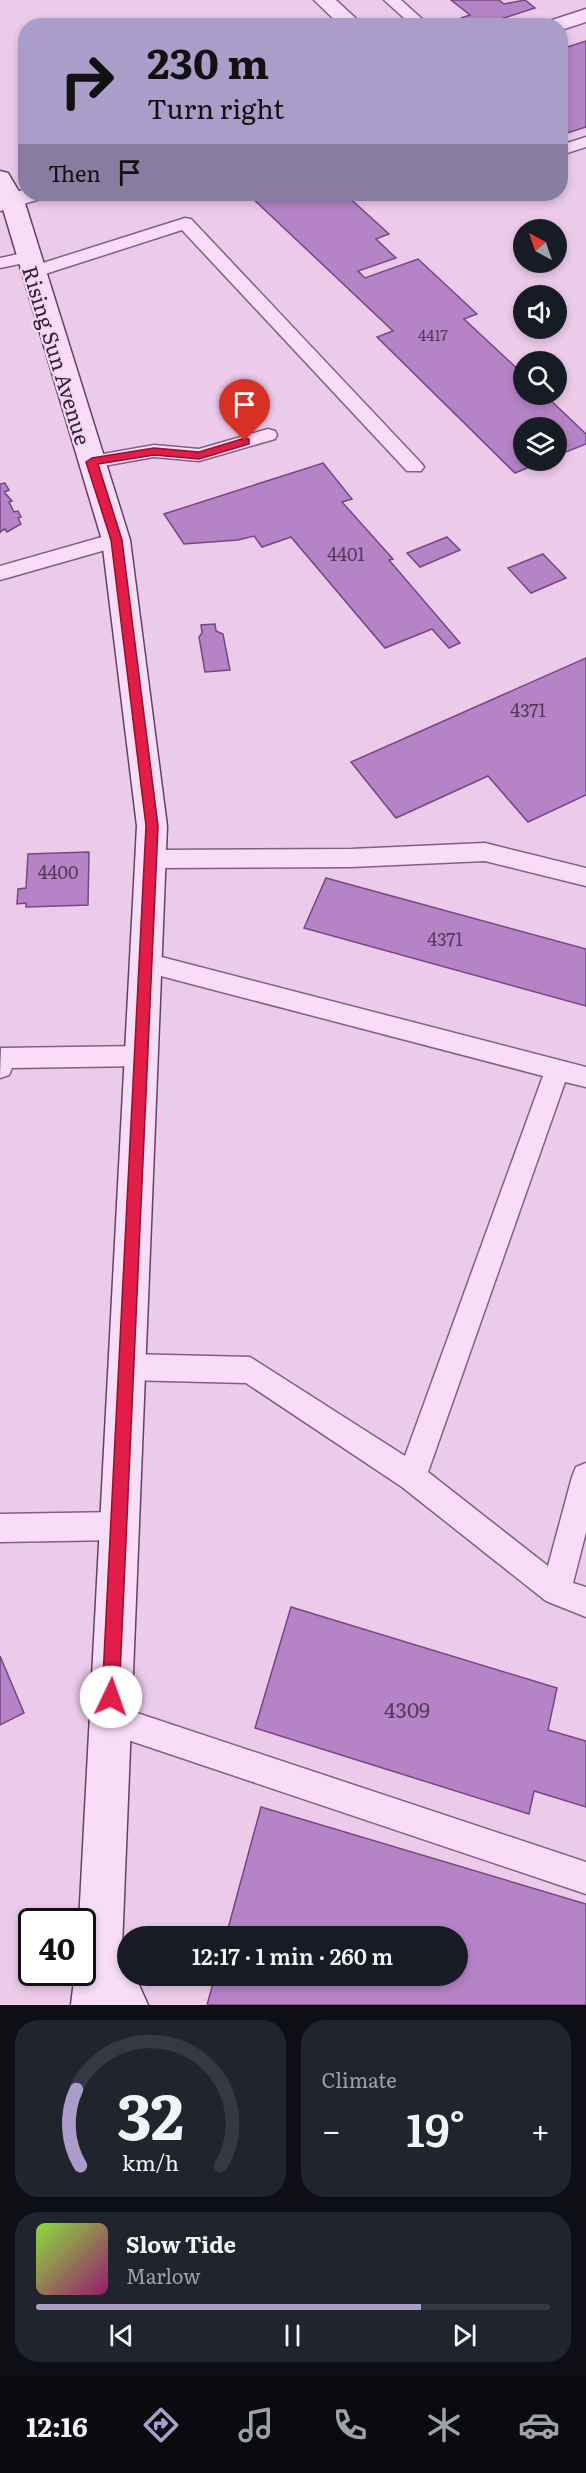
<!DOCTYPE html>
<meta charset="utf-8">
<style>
body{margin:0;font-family:Literata,serif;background:#20242c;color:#f1f3f6;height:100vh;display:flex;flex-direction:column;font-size:22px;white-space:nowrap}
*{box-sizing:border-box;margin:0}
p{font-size:20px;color:#9ea1a6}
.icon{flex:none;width:33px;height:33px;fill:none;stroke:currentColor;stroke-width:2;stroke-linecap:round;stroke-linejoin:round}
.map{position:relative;height:2005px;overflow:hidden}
.side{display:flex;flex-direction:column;gap:15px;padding:15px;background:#0d0f14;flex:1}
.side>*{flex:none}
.banner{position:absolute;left:18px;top:18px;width:550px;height:183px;border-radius:24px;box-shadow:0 3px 9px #0003;background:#aa9dc9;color:#111;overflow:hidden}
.needle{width:39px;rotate:320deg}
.tools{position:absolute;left:513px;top:219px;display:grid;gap:12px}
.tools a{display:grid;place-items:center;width:54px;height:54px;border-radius:50%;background:#171b24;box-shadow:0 3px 9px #0003;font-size:30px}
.speed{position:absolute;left:18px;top:1908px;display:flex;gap:12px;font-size:30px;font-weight:700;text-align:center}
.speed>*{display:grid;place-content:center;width:78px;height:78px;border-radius:50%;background:#171b24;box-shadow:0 3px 9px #0003;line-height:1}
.speed .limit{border:3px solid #111;border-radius:9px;background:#fff;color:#111}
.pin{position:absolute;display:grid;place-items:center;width:51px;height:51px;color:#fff;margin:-62px -26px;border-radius:50% 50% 50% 0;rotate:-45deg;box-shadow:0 0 6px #0007}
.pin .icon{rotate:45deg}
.me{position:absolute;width:66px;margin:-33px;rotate:3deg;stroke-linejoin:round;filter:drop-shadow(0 0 4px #0008)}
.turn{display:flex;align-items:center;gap:21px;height:126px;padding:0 30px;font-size:27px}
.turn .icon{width:78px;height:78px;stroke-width:2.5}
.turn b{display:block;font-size:42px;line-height:51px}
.then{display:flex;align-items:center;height:57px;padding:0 30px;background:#0003;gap:12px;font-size:22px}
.big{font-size:45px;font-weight:600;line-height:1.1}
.side .card{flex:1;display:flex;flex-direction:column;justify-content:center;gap:9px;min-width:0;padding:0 21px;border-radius:24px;background:#20242c}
.side .dial{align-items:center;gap:0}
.dial svg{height:156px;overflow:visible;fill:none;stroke:#363941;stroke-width:7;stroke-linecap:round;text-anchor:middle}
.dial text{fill:#f1f3f6;stroke:none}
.song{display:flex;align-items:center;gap:18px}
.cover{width:72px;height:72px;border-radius:9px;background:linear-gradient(135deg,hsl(90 70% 55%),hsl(320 70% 35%))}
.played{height:6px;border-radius:3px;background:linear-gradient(90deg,#aa9dc9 75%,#363941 75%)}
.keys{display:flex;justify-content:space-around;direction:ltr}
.heat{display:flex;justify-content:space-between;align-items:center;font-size:33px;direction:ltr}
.side .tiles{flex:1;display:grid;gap:15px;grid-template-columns:1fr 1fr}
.card:last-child{grid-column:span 2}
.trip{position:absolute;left:117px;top:1926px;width:351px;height:60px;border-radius:30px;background:#171b24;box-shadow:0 3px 9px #0003;font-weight:600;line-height:60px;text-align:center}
.tabs{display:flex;height:96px;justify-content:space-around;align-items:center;background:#090b0e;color:#9ea1a6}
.tabs .icon{width:42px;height:42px}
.tabs .active{color:#aa9dc9}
.tabs b{font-size:27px;color:#f1f3f6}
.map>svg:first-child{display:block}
.building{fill:#b783c7;stroke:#754785;stroke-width:1.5}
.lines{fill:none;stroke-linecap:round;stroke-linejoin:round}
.lane-casing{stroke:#835f87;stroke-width:3}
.street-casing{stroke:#835f87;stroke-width:3}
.secondary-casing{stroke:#634269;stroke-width:3}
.lane{fill:#f7ddf6;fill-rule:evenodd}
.street{fill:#f7ddf6;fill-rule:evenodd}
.secondary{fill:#f7ddf6;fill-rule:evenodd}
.route{fill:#e11d48;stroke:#92132f;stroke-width:1.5}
.labels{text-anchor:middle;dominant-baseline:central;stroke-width:4.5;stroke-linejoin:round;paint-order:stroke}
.far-number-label{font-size:15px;fill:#563a5c}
.number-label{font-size:18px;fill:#563a5c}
.street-label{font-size:21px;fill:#352239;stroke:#f4d9f2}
.near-number-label{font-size:21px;fill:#563a5c}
</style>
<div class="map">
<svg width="586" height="2005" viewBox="0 0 586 2005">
<rect width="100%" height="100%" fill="#eccaea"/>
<g class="building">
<polygon points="451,0 499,0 504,4 525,0 535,8 479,26 470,26 461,18 470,15"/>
<polygon points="586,41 586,127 561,135 561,49"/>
<polygon points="248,194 345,194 389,234 376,239 396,258 358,271 365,278 418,259 477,314 464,319 524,375 524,394 544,394 586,434 586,444 556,456 556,428 524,428 524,460 546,460 515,473 377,337 393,331"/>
<polygon points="323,463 352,499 342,502 393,559 389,560 460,643 449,648 432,629 385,648 291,537 262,547 254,536 238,540 184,544 164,514"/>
<polygon points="5,483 9,490 4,492 12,501 9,502 14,512 18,511 21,517 18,518 21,524 7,532 5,529 1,531 0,533 0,484"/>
<polygon points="447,537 460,550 420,567 407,553"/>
<polygon points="543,554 566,578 531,593 508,568"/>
<polygon points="215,624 216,631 223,634 230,670 205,672 199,637 202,633 201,625"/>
<polygon points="586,658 586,795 528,822 488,776 396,818 351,762"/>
<polygon points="89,852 88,905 26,907 26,903 17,904 18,889 26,888 28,854"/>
<polygon points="326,878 586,949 586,1006 304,928"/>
<polygon points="291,1607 557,1688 548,1730 586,1741 586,1807 534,1791 529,1814 255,1728"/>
<polygon points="0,1656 24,1713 0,1725"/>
<polygon points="261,1807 586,1904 586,2005 207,2005 215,1976 458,1976 458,1936 226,1936"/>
</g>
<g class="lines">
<g class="lane-casing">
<g id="lane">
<polygon points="384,0 401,0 430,26 413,26"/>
<polygon points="586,137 586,147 561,155 561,145"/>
<polygon points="185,218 191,219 421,463 424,467 421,471 407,471 182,230 39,276 33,277 24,272 27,268"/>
<polygon points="28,252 37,257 34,261 0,268 0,258"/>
<polygon points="268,429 275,431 277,435 275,439 199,461 154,457 92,468 85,466 82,462 85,458 92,456 154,445 199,449"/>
<polygon points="116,533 123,535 126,540 123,545 0,580 0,566"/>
<polygon points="485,843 586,868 586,886 485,861 351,867 151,868 143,865 140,859 143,853 151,850 351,849"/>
<polygon points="146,953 586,1067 586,1087 565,1082 428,1472 548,1566 572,1477 576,1467 586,1463 586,1532 573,1583 586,1587 586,1617 546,1601 402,1487 246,1383 126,1380 116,1376 112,1367 116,1358 126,1354 250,1357 405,1456 543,1076 138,970 134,963 138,956"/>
<polygon points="141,1046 150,1049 153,1056 150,1063 141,1066 12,1068 9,1075 0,1078 1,1048"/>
<polygon points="118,1512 128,1516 132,1526 128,1536 118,1540 0,1542 0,1514"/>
<polygon points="110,1704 586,1862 586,1894 110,1734 99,1730 95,1719 99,1708"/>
</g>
</g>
<g class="street-casing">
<g id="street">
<polygon points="314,0 336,0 364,26 341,26"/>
<polygon points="586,9 586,22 561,30 561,26 543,26 546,22"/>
<polygon points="26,189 26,194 44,194 40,199 0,211 0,197"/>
</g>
</g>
<g class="secondary-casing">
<polygon id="secondary" points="0,171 8,173 24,200 130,540 167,826 122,1948 128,1959 128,1976 135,1976 148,2005 71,2005 75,1972 82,1972 82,1922 79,1922 137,826 102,540 0,199"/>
</g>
<use href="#lane" class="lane"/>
<use href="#street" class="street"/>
<use href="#secondary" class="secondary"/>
</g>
<polygon class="route" points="245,438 249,439 249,444 199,459 154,455 98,464 122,540 158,826 119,1697 117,1703 111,1706 105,1703 102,1697 146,826 111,540 86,462 92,458 154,448 199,452"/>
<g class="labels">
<g class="far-number-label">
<text x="433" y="334">4417</text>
</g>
<g class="number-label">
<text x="346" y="553">4401</text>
<text x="528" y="709">4371</text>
<text x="58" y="871">4400</text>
<text x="445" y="938">4371</text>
</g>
<g class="street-label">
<text transform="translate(58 355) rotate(73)">Rising Sun Avenue</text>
</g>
<g class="near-number-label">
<text x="407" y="1708">4309</text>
</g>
</g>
</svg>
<div class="tools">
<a><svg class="needle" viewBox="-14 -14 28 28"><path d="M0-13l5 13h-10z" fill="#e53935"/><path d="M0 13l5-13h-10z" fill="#9ea1a6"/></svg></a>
<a><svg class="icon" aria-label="sound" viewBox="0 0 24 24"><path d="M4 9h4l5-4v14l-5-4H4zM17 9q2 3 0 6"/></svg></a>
<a><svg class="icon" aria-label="search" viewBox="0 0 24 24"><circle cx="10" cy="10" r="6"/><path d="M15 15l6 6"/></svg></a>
<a><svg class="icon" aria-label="layers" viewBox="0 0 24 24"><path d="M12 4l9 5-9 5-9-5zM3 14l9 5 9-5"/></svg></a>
</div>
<div class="speed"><div class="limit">40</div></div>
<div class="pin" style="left:245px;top:441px;background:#d93025"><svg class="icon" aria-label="arrive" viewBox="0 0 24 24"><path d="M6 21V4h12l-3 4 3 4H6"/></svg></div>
<svg class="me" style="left:111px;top:1697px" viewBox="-20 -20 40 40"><circle r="19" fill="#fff"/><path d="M0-13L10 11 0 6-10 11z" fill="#e11d48"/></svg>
<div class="trip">12:17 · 1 min · 260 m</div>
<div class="banner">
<div class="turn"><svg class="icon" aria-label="right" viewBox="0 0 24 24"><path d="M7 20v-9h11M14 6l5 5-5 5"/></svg><div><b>230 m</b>Turn right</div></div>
<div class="then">Then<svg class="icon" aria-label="arrive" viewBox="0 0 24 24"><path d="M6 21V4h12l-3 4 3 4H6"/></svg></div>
</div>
</div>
<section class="side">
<div class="tiles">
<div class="card dial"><svg viewBox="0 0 100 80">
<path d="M14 69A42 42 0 1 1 86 69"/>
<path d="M14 69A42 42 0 0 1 12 30" stroke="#aa9dc9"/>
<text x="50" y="56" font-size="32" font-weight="700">32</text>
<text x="50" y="72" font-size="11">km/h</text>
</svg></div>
<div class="card"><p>Climate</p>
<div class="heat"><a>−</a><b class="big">19°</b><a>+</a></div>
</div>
<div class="card">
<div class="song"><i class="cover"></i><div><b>Slow Tide</b><p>Marlow</p></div></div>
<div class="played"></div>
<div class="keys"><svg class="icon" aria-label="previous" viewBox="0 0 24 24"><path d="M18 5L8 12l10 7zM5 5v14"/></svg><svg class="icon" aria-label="pause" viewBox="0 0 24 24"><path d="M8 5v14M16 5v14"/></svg><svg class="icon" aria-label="next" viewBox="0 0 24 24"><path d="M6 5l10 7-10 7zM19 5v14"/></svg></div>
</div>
</div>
</section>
<nav class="tabs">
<b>12:16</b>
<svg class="icon active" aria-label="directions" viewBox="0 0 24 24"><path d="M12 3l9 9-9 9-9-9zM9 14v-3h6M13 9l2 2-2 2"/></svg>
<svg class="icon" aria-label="music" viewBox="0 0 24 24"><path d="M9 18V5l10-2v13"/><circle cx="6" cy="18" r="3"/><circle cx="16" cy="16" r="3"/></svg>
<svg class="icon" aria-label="phone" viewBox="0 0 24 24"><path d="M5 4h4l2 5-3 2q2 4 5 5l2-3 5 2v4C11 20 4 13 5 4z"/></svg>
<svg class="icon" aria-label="climate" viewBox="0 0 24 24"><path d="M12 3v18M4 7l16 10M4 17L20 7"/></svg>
<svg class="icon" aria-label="car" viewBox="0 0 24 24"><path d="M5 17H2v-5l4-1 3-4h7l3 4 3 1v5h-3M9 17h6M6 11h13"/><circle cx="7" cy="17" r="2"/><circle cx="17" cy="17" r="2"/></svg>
</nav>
